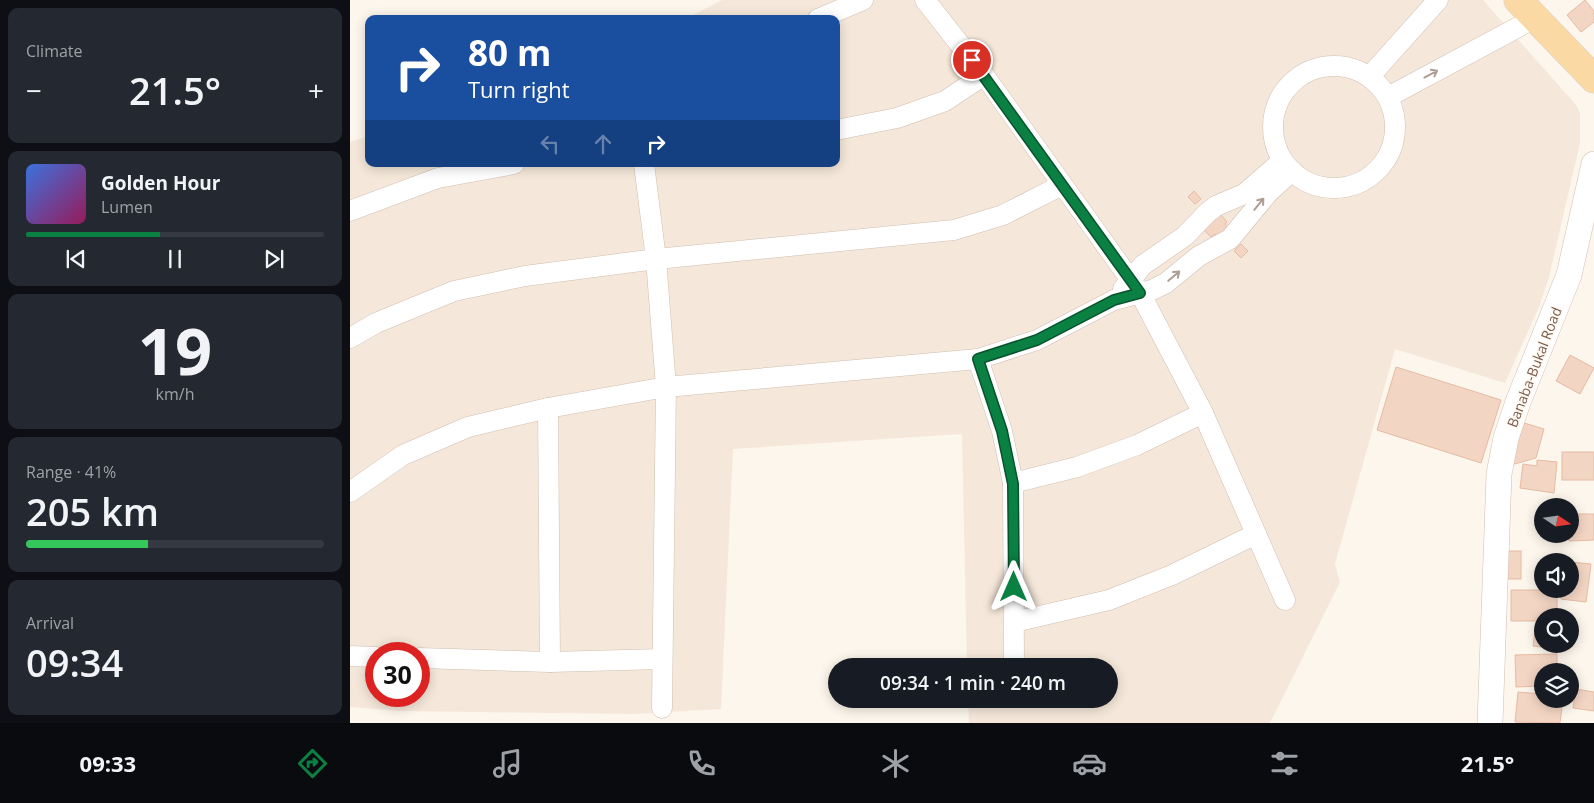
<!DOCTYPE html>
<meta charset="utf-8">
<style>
body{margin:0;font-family:"Open Sans",sans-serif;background:#242831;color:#f1f3f6;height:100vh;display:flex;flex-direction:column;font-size:19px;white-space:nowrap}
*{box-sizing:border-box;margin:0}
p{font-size:16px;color:#9ea1a6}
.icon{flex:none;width:28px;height:28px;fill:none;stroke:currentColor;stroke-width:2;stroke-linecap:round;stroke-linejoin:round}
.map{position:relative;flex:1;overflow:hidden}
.sheet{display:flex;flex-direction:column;gap:8px;padding:8px;background:#0d0f14;width:350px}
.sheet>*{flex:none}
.hud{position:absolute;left:15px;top:15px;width:475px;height:152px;border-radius:10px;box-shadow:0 2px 12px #0003;background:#1a4fa0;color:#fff;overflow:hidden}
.needle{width:32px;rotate:103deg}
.buttons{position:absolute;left:1184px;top:498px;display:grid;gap:10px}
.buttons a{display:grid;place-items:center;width:45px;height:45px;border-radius:50%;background:#171b24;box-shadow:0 2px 12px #0003;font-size:25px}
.speed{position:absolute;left:15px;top:642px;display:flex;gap:10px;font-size:25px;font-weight:700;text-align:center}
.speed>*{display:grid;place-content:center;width:65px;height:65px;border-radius:50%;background:#171b24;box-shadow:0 2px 12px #0003;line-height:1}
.speed .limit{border:8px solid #d22;background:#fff;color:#111}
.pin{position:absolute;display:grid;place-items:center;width:42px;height:42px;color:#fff;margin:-21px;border:2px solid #fff;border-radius:50%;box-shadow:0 1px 5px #0007}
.me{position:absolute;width:55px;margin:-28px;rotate:0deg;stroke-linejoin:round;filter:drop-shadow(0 0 4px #0008)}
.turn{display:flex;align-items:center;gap:18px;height:105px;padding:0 20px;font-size:22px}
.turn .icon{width:65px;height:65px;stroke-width:2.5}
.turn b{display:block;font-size:35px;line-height:42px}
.lanes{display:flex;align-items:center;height:48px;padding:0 20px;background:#0003;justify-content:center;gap:25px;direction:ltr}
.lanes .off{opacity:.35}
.big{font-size:38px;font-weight:600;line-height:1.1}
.sheet .tile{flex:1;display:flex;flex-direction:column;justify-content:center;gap:8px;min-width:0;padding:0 18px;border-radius:10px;background:#242831}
.sheet .dial{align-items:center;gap:0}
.dial b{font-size:65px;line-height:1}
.song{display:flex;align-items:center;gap:15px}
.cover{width:60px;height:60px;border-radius:8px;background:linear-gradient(135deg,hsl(220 70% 55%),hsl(330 70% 35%))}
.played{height:5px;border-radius:2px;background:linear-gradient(90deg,#0b8043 45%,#363941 45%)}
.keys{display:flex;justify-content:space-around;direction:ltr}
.heat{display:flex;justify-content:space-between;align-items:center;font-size:28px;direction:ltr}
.charge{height:8px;border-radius:4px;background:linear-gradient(90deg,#34c759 41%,#363941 0)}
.trip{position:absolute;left:478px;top:658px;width:290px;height:50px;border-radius:25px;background:#171b24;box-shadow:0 2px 12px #0003;font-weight:600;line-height:50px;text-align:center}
.tabs{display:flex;height:80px;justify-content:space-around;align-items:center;background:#090b0e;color:#9ea1a6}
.tabs .icon{width:35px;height:35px}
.tabs .current{color:#0b8043}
.tabs b{font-size:22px;color:#f1f3f6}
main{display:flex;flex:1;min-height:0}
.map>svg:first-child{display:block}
.residential{fill:#f5e8da;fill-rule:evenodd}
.building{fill:#f3d5c3;stroke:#e6bba3}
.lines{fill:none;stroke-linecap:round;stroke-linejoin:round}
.minor-casing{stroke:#d1beb0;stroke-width:21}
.tertiary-casing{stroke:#d1beb0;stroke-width:26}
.primary-casing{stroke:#dad1cd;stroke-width:29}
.minor{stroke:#fff;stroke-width:20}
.tertiary{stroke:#fff;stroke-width:25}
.primary{stroke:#fbd9a5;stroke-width:28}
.oneway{stroke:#af9d94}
.route-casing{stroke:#07532c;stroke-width:12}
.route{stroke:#0b8043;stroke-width:9}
.labels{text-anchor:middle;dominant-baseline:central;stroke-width:4;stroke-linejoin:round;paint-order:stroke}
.street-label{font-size:14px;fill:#7a5c4d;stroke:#fffaf3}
</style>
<main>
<section class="sheet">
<div class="tile"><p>Climate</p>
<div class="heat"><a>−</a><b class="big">21.5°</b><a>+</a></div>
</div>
<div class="tile">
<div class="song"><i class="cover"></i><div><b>Golden Hour</b><p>Lumen</p></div></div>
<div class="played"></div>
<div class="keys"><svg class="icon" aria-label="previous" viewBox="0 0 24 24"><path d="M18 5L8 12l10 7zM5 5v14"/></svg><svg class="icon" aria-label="pause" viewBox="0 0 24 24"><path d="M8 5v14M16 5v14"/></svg><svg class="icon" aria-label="next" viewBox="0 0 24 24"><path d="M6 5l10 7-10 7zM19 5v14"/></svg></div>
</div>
<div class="tile dial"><b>19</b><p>km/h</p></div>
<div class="tile"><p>Range · 41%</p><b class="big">205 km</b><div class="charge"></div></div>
<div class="tile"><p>Arrival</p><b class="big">09:34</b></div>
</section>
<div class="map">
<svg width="1244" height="723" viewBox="0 0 1244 723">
<rect width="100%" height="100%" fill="#fdf6ec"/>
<path class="residential" d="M372 0H1133L1227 106 1230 114V143L1199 277 1189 307 1155 383 1045 349 985 564 990 582 920 723H619L618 699H759V666H617L612 434 383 449 371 709 284 714 50 711 0 707V142L19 136V164H486V19H335ZM26 654H69V696H26Z"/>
<g class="building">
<polygon points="1235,0 1244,11 1244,22 1231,32 1217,15"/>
<polygon points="844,191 851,199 845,204 838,197"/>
<polygon points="870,214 877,222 875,224 878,228 868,237 865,234 861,237 853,229"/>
<polygon points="891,244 898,251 891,258 884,251"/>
<polygon points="1220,355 1244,368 1230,394 1206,381"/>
<polygon points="1046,367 1151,400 1131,463 1027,430"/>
<polygon points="1171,422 1194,429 1186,458 1161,465"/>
<rect x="1212" y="452" width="32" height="28"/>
<polygon points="1187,460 1207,462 1204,493 1170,488 1173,464 1187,466"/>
<polygon points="1220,514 1244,514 1244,540 1219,541"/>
<rect x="1157" y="551" width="14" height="28"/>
<polygon points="1220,562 1241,564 1236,602 1211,599 1212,589 1220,589"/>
<polygon points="1161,590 1207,590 1207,616 1192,616 1192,621 1161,621"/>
<polygon points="1186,623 1192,624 1192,644 1207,644 1206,649 1183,646"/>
<polygon points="1207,654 1207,671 1192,671 1192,686 1166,687 1165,655"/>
<polygon points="1226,689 1244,692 1244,711 1223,708"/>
<polygon points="1168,692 1192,694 1192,699 1213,699 1210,723 1165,722"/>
</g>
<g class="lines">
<g class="minor-casing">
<g id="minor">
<polyline points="575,0 634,75 790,293 853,413 935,600"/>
<polyline points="468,19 513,0"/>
<circle cx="984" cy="127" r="61"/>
<polyline points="1020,76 1088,0"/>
<polyline points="1038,97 1185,18"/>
<polyline points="486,130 547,118 595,101 634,75"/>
<polyline points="294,164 306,259 316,387 312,708"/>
<polyline points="0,211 88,178 164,164"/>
<polyline points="773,289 793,265 835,236 857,213 866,206 894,194 932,161"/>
<polyline points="0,338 26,323 104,291 175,276 306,259 604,230 653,215 712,185"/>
<polyline points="628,359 652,431 663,483 664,666"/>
<polyline points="198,408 200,662"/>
<polyline points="663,483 727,467 787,445 853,413"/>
<polyline points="0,492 53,455 118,427 198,408 316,387 628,359 687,340 764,300 802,290 816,283 849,256 880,239 918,193 942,171"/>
<polyline points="664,622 759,600 822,575 906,534"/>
<polyline points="0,656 26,657"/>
<polyline points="69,658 200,662 312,659"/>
</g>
</g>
<g class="tertiary-casing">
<polyline id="tertiary" points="1140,723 1149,474 1156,438 1168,402 1219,275 1244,164"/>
</g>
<g class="primary-casing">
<polyline id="primary" points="1168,0 1244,79"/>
</g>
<use href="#minor" class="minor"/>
<use href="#tertiary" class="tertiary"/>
<use href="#primary" class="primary"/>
</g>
<defs><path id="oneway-shaft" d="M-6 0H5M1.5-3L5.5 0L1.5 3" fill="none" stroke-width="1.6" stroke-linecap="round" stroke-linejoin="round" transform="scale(1.25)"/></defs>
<g class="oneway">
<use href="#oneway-shaft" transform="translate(1081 74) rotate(-28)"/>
<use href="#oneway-shaft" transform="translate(909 204) rotate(-51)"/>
<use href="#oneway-shaft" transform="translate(824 276) rotate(-40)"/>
</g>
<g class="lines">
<g class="route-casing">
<polyline id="route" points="622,60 790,293 764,300 687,340 628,359 652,431 663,484 664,587"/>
</g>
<use href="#route" class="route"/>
</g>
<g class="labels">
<g class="street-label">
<text transform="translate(1184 367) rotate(-69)">Banaba-Bukal Road</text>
</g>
</g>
</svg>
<div class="buttons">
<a><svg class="needle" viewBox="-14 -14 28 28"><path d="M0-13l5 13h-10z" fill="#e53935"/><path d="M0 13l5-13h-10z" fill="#9ea1a6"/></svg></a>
<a><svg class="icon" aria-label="sound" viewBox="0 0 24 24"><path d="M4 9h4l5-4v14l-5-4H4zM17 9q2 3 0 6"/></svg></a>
<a><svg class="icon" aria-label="search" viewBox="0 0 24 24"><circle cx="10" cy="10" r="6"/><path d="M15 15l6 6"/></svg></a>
<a><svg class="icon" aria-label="layers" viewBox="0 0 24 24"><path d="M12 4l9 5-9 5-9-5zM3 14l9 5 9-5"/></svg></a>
</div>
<div class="speed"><div class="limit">30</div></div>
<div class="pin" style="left:622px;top:60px;background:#d93025"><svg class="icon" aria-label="arrive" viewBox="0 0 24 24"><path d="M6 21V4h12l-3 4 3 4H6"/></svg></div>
<svg class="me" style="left:664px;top:587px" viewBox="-20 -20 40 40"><path d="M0-17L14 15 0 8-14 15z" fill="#0b8043" stroke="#fff" stroke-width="4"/></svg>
<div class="trip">09:34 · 1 min · 240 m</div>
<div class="hud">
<div class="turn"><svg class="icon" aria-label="right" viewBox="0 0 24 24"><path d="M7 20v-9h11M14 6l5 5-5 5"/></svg><div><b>80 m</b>Turn right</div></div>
<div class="lanes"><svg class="icon off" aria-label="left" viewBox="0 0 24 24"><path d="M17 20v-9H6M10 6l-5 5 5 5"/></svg><svg class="icon off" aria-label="ahead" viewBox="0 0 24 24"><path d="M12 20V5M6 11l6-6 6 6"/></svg><svg class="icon" aria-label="right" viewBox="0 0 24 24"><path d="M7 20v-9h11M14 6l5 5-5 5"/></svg></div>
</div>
</div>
</main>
<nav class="tabs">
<b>09:33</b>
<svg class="icon current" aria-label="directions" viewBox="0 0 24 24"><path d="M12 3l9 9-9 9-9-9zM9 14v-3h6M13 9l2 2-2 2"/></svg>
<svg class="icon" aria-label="music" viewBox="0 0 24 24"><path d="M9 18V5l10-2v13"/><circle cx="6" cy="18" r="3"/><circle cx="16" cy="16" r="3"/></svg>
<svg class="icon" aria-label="phone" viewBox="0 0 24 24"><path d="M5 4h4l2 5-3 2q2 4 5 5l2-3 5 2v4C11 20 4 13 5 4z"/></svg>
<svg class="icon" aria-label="climate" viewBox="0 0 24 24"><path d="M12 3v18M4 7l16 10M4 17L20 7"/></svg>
<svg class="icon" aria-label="car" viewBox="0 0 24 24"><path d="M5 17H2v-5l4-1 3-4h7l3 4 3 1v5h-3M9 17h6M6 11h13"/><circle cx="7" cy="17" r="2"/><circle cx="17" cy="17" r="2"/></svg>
<svg class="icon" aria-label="filters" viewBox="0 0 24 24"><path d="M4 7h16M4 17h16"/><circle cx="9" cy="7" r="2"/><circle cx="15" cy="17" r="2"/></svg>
<b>21.5°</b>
</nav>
